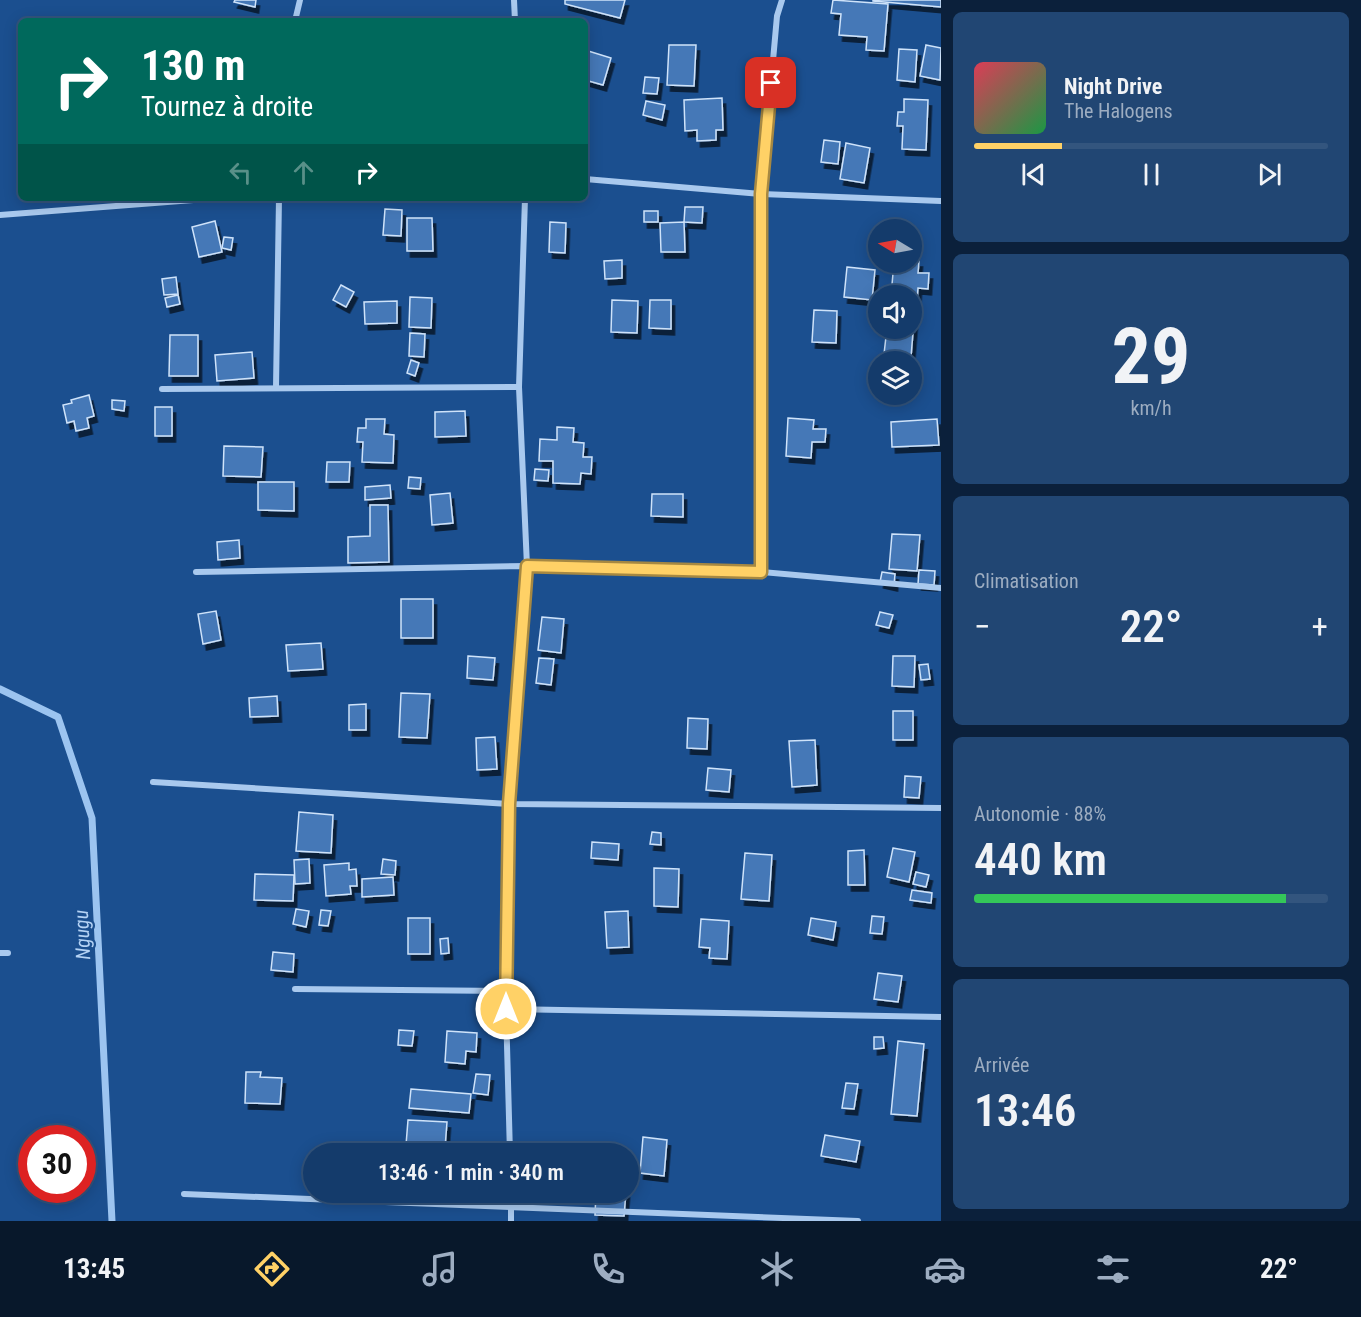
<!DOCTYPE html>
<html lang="fr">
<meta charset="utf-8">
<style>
body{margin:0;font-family:"Roboto Condensed",sans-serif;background:#214673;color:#f1f3f6;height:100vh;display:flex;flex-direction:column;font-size:22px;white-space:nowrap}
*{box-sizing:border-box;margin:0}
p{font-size:20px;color:#9dadc1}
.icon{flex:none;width:33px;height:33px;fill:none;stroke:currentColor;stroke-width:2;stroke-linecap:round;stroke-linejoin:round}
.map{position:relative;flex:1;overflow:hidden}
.drawer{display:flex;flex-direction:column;gap:12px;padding:12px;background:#0b203b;width:420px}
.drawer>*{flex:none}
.guide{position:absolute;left:18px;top:18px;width:570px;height:183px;border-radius:9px;box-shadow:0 3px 15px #0003,0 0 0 2px #33557e;background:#00695c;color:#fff;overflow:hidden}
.needle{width:39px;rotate:280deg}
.buttons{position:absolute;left:868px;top:219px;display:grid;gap:12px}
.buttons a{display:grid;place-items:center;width:54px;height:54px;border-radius:50%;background:#143b6b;box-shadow:0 3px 15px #0003,0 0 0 2px #33557e;font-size:30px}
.speed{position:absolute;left:18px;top:1125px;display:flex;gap:12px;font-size:30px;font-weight:700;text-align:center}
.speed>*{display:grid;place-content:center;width:78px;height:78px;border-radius:50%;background:#143b6b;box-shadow:0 3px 15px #0003,0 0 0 2px #33557e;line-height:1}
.speed .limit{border:9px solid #d22;background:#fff;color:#111}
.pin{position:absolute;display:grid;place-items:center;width:51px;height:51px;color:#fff;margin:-26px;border-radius:12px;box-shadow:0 3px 9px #0006}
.me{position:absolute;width:66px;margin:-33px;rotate:0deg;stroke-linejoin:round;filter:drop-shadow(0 0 4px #0008)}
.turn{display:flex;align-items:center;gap:21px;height:126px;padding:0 24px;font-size:27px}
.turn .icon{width:78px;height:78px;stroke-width:2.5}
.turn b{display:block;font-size:42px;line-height:51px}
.lanes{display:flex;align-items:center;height:57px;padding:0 24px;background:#0003;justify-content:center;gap:30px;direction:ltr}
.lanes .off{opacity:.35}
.big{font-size:45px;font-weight:600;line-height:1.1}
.drawer .tile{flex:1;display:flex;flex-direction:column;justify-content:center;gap:9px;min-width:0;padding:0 21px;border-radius:9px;background:#214673}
.drawer .dial{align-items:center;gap:0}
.dial b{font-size:78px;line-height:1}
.song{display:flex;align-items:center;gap:18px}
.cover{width:72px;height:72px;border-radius:9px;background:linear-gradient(135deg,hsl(350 70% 55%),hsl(140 70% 35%))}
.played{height:6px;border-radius:3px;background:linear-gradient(90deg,#ffd166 25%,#33557e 25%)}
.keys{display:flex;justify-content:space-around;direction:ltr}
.heat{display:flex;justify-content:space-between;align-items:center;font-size:33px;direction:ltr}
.charge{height:9px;border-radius:4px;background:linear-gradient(90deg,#34c759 88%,#33557e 0)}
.trip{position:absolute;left:303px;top:1143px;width:336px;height:60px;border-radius:30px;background:#143b6b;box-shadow:0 3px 15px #0003,0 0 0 2px #33557e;font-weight:600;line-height:60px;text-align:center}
.menu{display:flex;height:96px;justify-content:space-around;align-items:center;background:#08182b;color:#9dadc1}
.menu .icon{width:42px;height:42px}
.menu .selected{color:#ffd166}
.menu b{font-size:27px;color:#f1f3f6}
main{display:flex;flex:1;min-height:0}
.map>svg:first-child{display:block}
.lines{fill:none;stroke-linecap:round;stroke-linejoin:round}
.stream{stroke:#9cc4f0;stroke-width:7}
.building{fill:#4478b7;stroke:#cfe3fa;stroke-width:1.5;filter:url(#shadow)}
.street{stroke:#a9c9ee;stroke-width:6}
.route-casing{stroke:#a68842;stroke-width:15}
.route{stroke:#ffd166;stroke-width:10}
.labels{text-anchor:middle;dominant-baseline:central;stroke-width:4.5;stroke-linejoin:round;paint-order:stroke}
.water-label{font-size:20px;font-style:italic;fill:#b5d3f5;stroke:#1b4f8f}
</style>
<main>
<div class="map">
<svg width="941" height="1221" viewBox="0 0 941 1221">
<defs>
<filter id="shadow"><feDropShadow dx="3.5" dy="6" stdDeviation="0" flood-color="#0009"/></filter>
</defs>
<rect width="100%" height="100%" fill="#1b4f8f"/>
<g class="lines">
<polyline class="stream" points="0,689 58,717 92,818 112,1221"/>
</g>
<g class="building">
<polygon points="235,0 256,0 255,7 234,2"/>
<polygon points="565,0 625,0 620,18 565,4"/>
<polygon points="833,0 888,4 884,51 866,50 867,37 839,35 841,14 831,13"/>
<polygon points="941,0 941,7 873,1 873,0"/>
<polygon points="669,45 696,45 694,86 667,85"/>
<polygon points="926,45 941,48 940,80 920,76"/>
<polygon points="899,49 917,50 915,82 897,80"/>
<polygon points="585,50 611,58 603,85 585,80"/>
<polygon points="645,77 659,78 657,94 643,93"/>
<polygon points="722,98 723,130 716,130 716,140 697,141 697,130 685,131 684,100"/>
<polygon points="904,99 928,100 926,150 902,149 903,126 897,126 898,112 904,112"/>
<polygon points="646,101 665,105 662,120 643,115"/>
<polygon points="824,140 840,142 838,164 821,162"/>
<polygon points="846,143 870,148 864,183 840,179"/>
<polygon points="685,207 703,207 702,223 684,222"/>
<polygon points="385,209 402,210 401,236 383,235"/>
<rect x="644" y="211" width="14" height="11"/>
<polygon points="407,218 432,218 433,251 407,251"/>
<polygon points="215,221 222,252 199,257 192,227"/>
<polygon points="550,222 566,223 565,253 549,252"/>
<polygon points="684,222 685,252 661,252 660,223"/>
<polygon points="224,237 233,238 231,250 222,248"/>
<polygon points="622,260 622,278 605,279 604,261"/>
<polygon points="912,261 919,261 918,273 929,273 928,289 918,288 917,301 912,301 912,296 891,296 894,262 912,262"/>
<polygon points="847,267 875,270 872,300 844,297"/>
<polygon points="176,277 178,294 164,295 162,279"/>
<polygon points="341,285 354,292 346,307 333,300"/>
<polygon points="178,295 180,304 167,307 165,298"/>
<polygon points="410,297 432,298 431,328 409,327"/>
<polygon points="612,300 638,301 637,333 611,332"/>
<polygon points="650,300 671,300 671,329 649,328"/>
<polygon points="397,301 397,323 365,324 364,302"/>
<polygon points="814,310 837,311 836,343 812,342"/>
<polygon points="912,320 914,320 911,357 884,354 887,328 912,328"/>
<polygon points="410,333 425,334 424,357 409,356"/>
<polygon points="170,335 198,335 198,376 169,376"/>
<polygon points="252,352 254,378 217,381 215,355"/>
<polygon points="411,360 419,363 415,376 407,373"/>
<polygon points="89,395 94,416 87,418 89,428 76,431 74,421 67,423 63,405 72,403 71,400"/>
<polygon points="112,400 125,401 124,411 112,409"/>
<rect x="155" y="407" width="17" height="29"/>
<polygon points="465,411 466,436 435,437 435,412"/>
<polygon points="788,418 814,420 813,429 826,429 825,442 812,442 811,458 786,456"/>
<polygon points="366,419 385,419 384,434 394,435 393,463 362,462 363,442 357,442 358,428 366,428"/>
<polygon points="937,419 939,445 892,447 891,422"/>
<polygon points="557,427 574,428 573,442 584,443 583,457 592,457 591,474 581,473 580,484 553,483 553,461 539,461 540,439 557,440"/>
<polygon points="224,446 263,447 261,477 223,476"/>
<polygon points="327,462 350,462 349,482 326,482"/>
<polygon points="535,469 549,470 548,481 534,480"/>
<polygon points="409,477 421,478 420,489 408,488"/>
<polygon points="258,482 294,482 294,511 258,510"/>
<polygon points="390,485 391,498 365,500 365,487"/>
<polygon points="450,493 453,523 432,525 430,495"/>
<polygon points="652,494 683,494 683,517 651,516"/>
<polygon points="370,505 388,505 389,562 348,563 348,537 370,536"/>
<polygon points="892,534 920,535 917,571 889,569"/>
<polygon points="239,540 240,558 218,560 217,542"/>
<polygon points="919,570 935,571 934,585 918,584"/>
<polygon points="882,572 895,574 894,585 880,582"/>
<rect x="401" y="599" width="32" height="39"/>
<polygon points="216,611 221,640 203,644 198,614"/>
<polygon points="880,612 893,615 889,628 876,625"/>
<polygon points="542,617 564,619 561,653 538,650"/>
<polygon points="321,643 323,669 288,671 286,645"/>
<polygon points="468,656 495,658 493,680 467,678"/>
<polygon points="893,656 915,656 914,687 892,686"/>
<polygon points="539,658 554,659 551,685 536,683"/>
<polygon points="928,664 930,679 921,680 919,665"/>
<polygon points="401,693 430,694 427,738 399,737"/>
<polygon points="277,696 278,716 250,717 249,698"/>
<polygon points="366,704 366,730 349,730 349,705"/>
<rect x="893" y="711" width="20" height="29"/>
<polygon points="688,718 708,719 707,749 687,748"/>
<polygon points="495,737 497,769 477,770 476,738"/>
<polygon points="815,740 817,785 792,787 789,741"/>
<polygon points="708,768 731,770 729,792 706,790"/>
<polygon points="905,776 921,777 919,798 904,797"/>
<polygon points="299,812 333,815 331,853 296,851"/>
<polygon points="652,832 661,833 661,845 650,844"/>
<polygon points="592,842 619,844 618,860 591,858"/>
<polygon points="893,848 915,852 909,882 887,877"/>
<polygon points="864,850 865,885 848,885 848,851"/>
<polygon points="745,853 772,855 769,901 741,899"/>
<polygon points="309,859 310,883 295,884 294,860"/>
<polygon points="383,859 396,861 395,875 381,874"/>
<polygon points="349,863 349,870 356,869 357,886 350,886 351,894 326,896 324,865"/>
<polygon points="654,868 679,869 678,907 654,906"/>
<polygon points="916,872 929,875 926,887 913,884"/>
<polygon points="255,874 294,875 293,901 254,900"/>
<polygon points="393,877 394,895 362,897 362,879"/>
<polygon points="912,890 932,893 931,903 910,900"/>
<polygon points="296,909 309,911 306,927 293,924"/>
<polygon points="321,910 331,911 328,926 319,925"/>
<polygon points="628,911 629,947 607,948 605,912"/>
<polygon points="872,916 884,917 882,934 870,933"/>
<rect x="408" y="918" width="22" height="36"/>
<polygon points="811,918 836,922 833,940 808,935"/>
<polygon points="701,919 729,921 727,959 709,958 710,948 699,947"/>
<polygon points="448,938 449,953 441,954 440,939"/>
<polygon points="273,952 294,954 293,972 271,970"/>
<polygon points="878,973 902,976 898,1002 874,999"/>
<polygon points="399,1030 414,1031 412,1046 398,1045"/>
<polygon points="447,1031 477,1033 476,1052 466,1051 465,1064 445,1062"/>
<polygon points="874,1037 883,1037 884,1048 874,1049"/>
<polygon points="898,1041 924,1044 917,1116 891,1114"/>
<polygon points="246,1072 261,1072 260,1077 282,1078 280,1104 245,1103"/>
<polygon points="476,1074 490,1075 488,1095 473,1093"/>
<polygon points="846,1083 858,1084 854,1109 842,1108"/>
<polygon points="411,1089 471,1094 469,1113 409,1108"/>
<polygon points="408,1120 447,1122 445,1148 406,1145"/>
<polygon points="825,1135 860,1141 856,1162 821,1156"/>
<polygon points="643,1137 667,1140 664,1176 640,1173"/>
<polygon points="596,1192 626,1192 624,1216 595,1215"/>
</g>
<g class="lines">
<g class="street">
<polyline points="514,0 515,21"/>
<polyline points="295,21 300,0"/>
<polyline points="585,179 761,194 941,201"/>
<polyline points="0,215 219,198"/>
<polyline points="276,388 279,198"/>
<polyline points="162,389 519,387"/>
<polyline points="196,572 527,566 761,572 941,588"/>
<polyline points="761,572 761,194 777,16 782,0"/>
<polyline points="153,782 509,804 941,808"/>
<polyline points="0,953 8,953"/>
<polyline points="295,989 506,991"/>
<polyline points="506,1009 941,1017"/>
<polyline points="510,1154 506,1009 509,804 527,566 519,387 525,198"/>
<polyline points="184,1194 858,1221"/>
<polyline points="511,1221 511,1192"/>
</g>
</g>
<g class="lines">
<g class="route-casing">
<polyline id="route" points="506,1009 509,804 527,566 761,572 761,194 771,83"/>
</g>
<use href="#route" class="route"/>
</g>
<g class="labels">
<g class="water-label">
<text transform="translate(82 935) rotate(-93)">Ngugu</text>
</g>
</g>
</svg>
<div class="buttons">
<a><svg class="needle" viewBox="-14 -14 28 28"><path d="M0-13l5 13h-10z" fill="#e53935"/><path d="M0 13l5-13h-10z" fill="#9dadc1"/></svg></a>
<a><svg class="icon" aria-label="sound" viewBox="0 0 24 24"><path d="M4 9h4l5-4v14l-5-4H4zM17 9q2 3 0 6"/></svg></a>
<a><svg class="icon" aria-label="layers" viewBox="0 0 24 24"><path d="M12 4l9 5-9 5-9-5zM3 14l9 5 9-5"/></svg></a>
</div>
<div class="speed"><div class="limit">30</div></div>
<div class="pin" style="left:771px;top:83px;background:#d93025"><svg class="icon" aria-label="arrive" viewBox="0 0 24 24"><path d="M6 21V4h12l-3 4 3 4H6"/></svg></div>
<svg class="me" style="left:506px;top:1009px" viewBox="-20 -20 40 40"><circle r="17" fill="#ffd166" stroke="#fff" stroke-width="3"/><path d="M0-11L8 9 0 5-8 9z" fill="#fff"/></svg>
<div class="trip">13:46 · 1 min · 340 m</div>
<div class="guide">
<div class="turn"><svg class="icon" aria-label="right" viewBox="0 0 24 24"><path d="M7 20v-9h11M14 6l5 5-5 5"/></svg><div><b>130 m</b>Tournez à droite</div></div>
<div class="lanes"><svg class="icon off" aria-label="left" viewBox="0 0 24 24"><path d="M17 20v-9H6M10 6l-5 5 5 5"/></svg><svg class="icon off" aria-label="ahead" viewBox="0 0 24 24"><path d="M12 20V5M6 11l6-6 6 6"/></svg><svg class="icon" aria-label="right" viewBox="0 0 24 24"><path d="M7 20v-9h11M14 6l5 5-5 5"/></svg></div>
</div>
</div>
<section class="drawer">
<div class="tile">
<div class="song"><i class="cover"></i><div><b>Night Drive</b><p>The Halogens</p></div></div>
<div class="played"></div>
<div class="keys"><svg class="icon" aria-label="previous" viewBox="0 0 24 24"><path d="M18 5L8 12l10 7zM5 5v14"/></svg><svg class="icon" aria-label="pause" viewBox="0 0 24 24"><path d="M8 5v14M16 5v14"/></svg><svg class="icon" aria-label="next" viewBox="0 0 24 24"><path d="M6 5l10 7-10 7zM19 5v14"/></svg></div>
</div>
<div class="tile dial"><b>29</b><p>km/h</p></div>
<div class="tile"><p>Climatisation</p>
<div class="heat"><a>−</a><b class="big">22°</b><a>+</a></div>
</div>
<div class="tile"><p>Autonomie · 88%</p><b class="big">440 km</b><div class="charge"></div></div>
<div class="tile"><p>Arrivée</p><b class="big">13:46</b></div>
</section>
</main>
<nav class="menu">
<b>13:45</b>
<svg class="icon selected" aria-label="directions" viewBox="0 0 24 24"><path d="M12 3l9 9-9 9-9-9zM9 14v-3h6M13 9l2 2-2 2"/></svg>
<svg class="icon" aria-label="music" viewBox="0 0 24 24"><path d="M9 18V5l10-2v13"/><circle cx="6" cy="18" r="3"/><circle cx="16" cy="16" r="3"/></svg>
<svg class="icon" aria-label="phone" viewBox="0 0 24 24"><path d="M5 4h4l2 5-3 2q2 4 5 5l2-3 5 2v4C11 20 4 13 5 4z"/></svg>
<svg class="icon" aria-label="climate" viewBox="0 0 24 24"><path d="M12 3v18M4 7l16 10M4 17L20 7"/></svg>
<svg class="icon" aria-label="car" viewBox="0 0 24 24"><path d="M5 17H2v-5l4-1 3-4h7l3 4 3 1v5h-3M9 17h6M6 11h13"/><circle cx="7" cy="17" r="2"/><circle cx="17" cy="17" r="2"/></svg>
<svg class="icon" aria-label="filters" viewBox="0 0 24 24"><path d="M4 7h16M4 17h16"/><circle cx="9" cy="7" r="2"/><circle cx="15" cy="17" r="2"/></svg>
<b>22°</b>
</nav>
